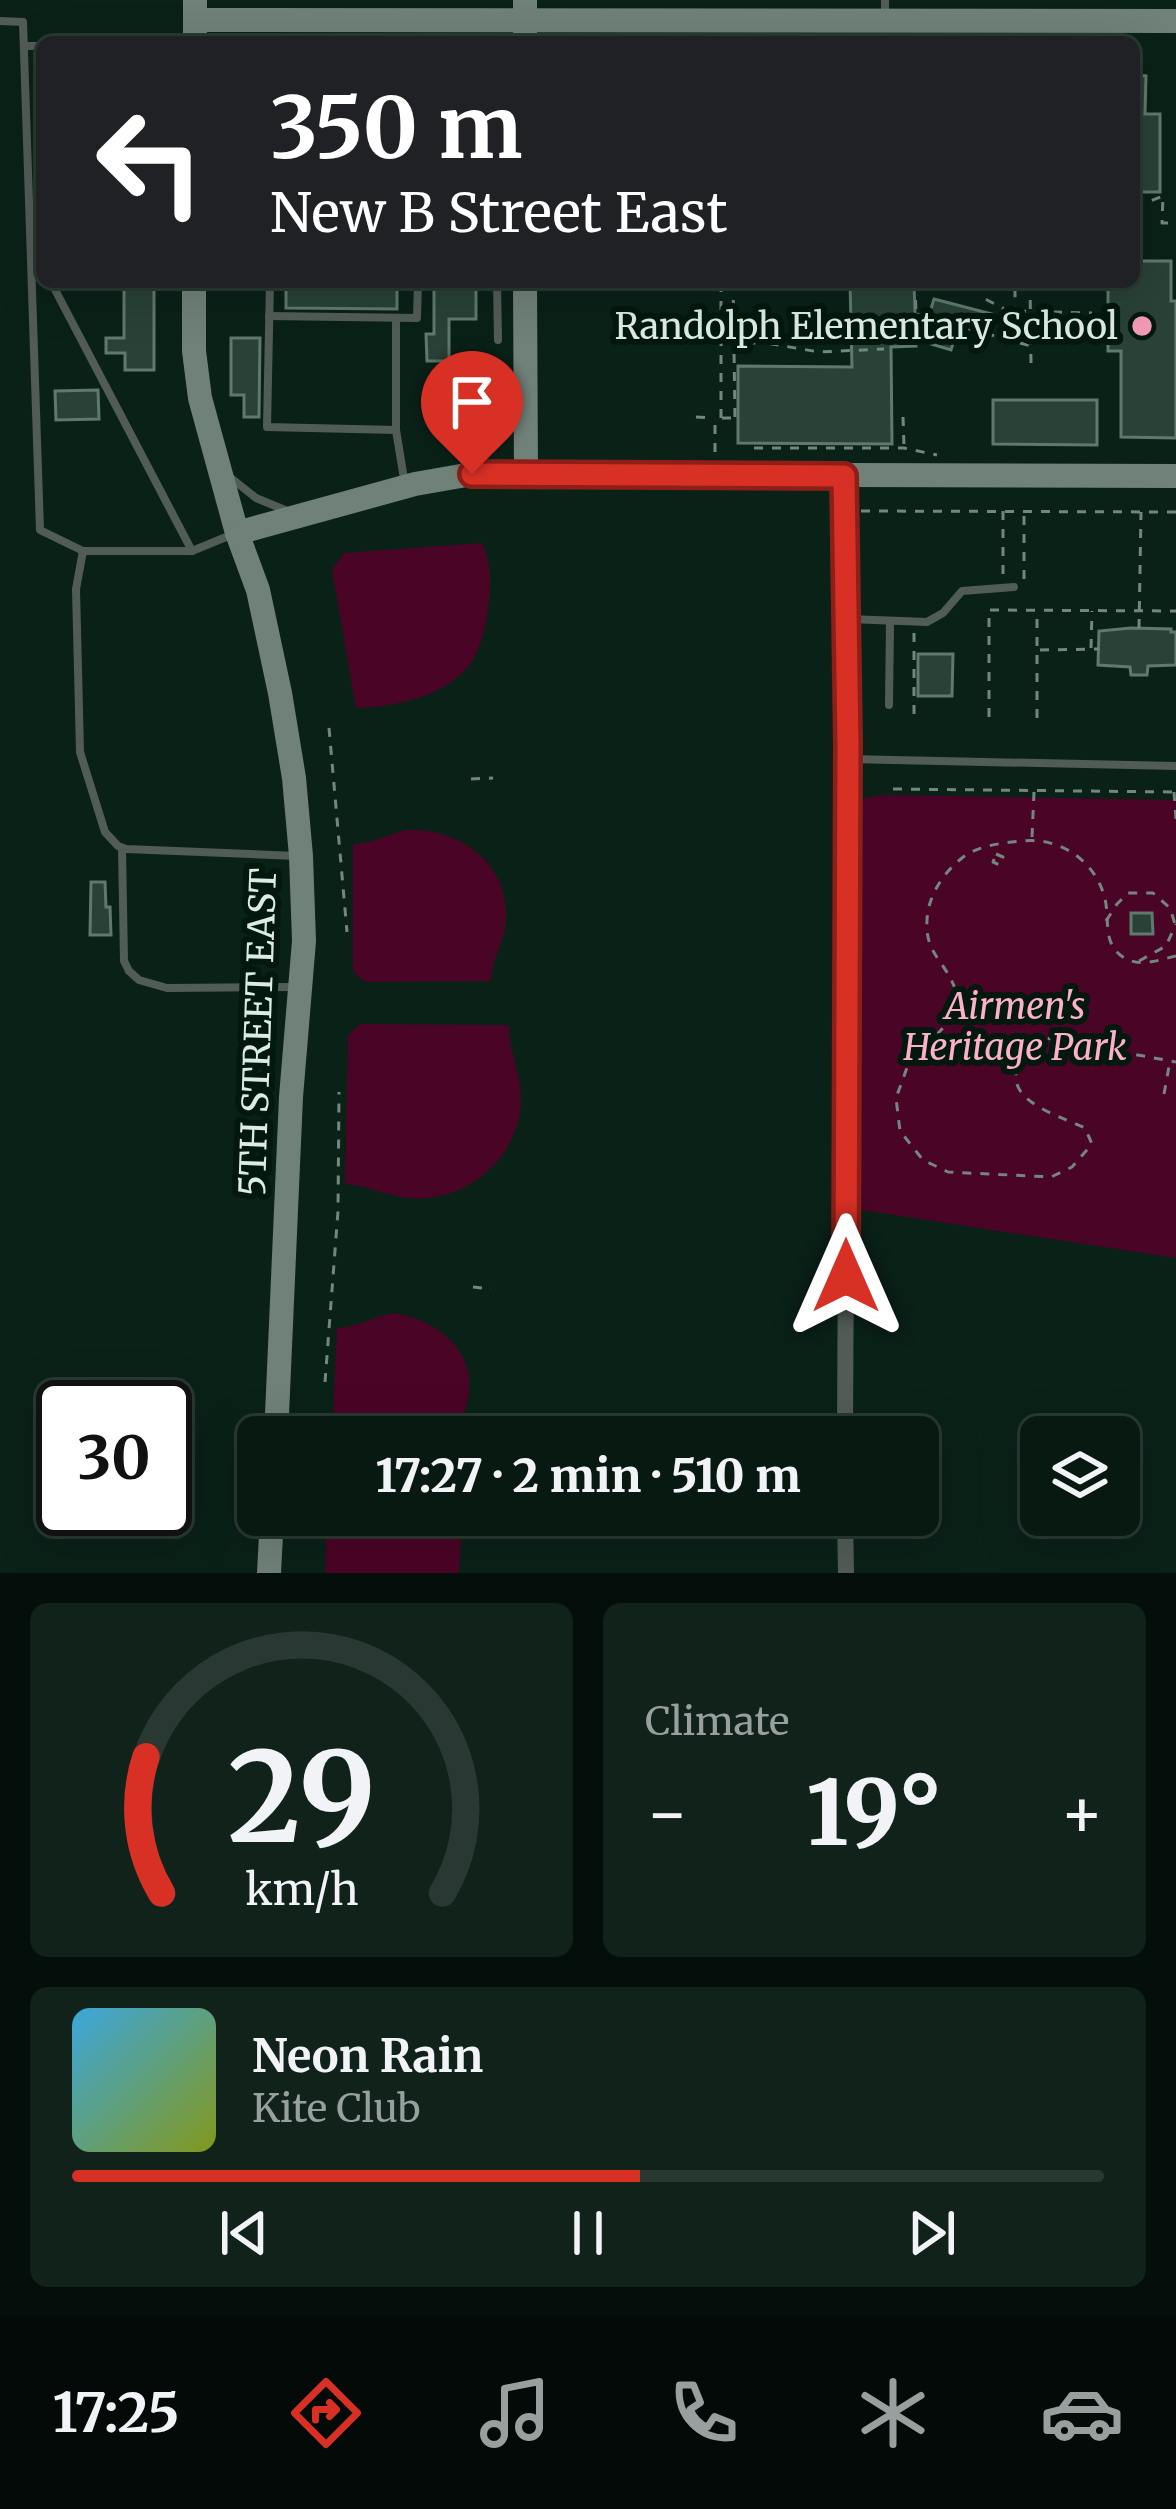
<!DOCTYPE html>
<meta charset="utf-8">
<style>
body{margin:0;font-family:Merriweather,serif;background:#11221b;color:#f1f3f6;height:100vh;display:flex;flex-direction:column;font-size:45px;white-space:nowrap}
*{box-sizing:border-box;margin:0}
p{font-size:39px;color:#98a09f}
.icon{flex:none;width:66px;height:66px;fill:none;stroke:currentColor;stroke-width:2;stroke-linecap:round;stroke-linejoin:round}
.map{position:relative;height:1573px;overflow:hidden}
.panel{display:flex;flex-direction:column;gap:30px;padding:30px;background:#040e0a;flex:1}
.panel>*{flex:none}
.top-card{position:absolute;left:36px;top:36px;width:1104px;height:252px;border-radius:18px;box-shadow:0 12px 48px #0002,0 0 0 3px #293832;background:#202124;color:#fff;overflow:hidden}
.controls{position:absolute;left:1020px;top:1416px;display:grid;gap:24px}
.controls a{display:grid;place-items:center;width:120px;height:120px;border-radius:18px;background:#081912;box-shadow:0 12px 48px #0002,0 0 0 3px #293832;font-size:60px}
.speed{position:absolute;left:36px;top:1380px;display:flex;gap:24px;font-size:60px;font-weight:700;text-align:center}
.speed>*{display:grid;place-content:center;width:156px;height:156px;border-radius:50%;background:#081912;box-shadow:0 12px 48px #0002,0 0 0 3px #293832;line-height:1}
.speed .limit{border:6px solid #111;border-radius:18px;background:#fff;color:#111}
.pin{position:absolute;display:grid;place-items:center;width:102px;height:102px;color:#fff;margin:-123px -51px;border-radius:50% 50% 50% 0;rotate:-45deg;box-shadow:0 0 12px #0007}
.pin .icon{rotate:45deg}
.me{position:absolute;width:132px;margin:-66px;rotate:0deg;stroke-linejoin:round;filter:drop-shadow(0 0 9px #0008)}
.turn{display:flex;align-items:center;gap:42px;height:252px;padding:0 36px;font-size:54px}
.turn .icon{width:156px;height:156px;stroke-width:2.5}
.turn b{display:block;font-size:84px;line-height:102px}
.big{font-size:90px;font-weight:800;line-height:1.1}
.panel .card{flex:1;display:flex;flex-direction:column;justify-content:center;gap:18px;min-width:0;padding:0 42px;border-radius:18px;background:#11221b}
.panel .dial{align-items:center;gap:0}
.dial svg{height:312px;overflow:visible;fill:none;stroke:#293832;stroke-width:7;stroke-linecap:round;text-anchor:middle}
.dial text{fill:#f1f3f6;stroke:none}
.song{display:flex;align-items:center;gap:36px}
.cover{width:144px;height:144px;border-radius:18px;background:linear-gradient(135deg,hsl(200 70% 55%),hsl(70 70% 35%))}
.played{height:12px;border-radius:6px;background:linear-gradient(90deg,#d93025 55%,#293832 55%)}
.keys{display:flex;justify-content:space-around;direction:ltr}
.heat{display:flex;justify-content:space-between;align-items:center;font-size:66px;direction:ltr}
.panel .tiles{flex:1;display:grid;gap:30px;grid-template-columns:1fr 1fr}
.card:last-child{grid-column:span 2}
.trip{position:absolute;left:237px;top:1416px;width:702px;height:120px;border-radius:18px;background:#081912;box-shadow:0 12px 48px #0002,0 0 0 3px #293832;font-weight:800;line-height:120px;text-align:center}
.dock{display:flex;height:192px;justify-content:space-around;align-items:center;background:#030a07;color:#98a09f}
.dock .icon{width:84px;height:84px}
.dock .on{color:#d93025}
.dock b{font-size:54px;color:#f1f3f6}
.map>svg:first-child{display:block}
.green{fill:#4a0425}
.building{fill:#294136;stroke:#60796d;stroke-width:3}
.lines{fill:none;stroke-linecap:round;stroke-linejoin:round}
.path{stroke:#74867e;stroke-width:3;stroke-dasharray:9 9;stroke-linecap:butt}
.lane{stroke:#525c57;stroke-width:8}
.street{stroke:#525c57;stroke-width:16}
.secondary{stroke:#708179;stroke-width:24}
.route-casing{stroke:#8d1f18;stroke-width:30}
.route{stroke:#d93025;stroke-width:21}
.poi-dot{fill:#f09ab6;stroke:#03180f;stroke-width:4.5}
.labels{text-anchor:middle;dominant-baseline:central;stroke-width:12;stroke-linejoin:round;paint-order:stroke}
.poi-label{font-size:36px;fill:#ddebe4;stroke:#03180f;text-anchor:end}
.park-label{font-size:36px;font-style:italic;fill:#fcb1c8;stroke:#03180f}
.street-label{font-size:36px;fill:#ddebe4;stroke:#03180f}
</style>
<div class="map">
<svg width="1176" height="1573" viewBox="0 0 1176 1573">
<rect width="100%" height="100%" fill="#0a2118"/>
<g class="green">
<path d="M482 543C491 561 491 581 489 600 487 621 482 647 470 664 445 697 394 707 356 708L332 570 344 553Z"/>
<polygon points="886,795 1176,800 1176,1258 855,1209 858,799"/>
<path d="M407 830C463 828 514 867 505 928 502 947 491 961 491 981L365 982 353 971V844C373 844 388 834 407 830Z"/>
<path d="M360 1024 509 1025C508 1051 521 1072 521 1099 520 1158 466 1204 408 1198 385 1196 369 1185 345 1184L348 1035Z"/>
<path d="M395 1313C461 1326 491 1377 452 1437H332L337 1328C357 1328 374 1316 395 1313Z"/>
<polygon points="327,1515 451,1515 461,1539 459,1573 325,1573"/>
</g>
<g class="building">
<polygon points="1134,75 1146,76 1145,114 1160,114 1160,192 1134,192"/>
<polygon points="1134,261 1171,261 1171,301 1176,301 1176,438 1121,437 1121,351 1108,351 1108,282 1134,282"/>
<polygon points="124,282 154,282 154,370 125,370 125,353 106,353 106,338 124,338"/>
<polygon points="286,282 397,282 397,309 286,308"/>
<polygon points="434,282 476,282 476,319 449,319 449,361 427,361 426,334 434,334"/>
<polygon points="850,282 914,282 916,346 891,347 892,444 738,443 738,366 852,367"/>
<polygon points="934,299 992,314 986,331 959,323 951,350 921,341"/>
<polygon points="231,338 260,338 259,417 244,417 244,395 231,395"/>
<polygon points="98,390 99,419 56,420 55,391"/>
<polygon points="993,400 1097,400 1097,445 993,444"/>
<polygon points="1131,628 1171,629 1171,632 1176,632 1176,665 1148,666 1147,675 1131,675 1130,667 1098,665 1099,631"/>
<polygon points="918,654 953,654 952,696 918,696"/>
<polygon points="91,882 105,882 106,907 110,907 111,935 90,935"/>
<polygon points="1131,913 1152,913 1153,934 1131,934"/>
</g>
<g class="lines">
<g class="path">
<polyline points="1134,200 1150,201 1163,196 1162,223 1176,223"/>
<polyline points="733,282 735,418"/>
<polyline points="915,282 917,347"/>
<polyline points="985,282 985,299 1003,308 1003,323 1010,326 1015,319 1015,282"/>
<polyline points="1030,282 1031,363"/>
<polyline points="1017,311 1092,313"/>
<polyline points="916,314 1031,346"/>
<polyline points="1032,338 1090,337"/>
<polyline points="734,346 760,342 819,352 884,349"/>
<polyline points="696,417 713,418"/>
<polyline points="903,417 904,446"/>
<polyline points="721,418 721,282"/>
<polyline points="722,418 738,418"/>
<polyline points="754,448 904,448 937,455"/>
<polyline points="715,452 715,418"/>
<polyline points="861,511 1176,512"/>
<polyline points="1003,511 1003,579"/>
<polyline points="1024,579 1024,511"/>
<polyline points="1139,628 1141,512"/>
<polyline points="1091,648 1092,611"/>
<polyline points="1040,650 1099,649"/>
<polyline points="914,714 914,631"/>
<polyline points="989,717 989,610 1176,611"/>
<polyline points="1037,718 1037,612"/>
<polyline points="329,728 347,932"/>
<polyline points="471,779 493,778"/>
<polyline points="893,789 1176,792"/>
<polyline points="1174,792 1176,819"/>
<polyline points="1032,837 1034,792"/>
<polygon points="996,854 1003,857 1000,865 993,862"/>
<polyline points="1106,921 1117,904 1128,893 1153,893 1170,908 1175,924"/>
<path d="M1176 956C1158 960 1140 968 1123 957 1102 943 1110 920 1105 899 1096 861 1060 837 1023 841 1002 843 979 845 962 858 943 873 928 896 927 920 925 953 943 959 954 986 958 994 956 1004 957 1013L908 1065 896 1098 900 1131 923 1160 948 1172 1051 1177 1072 1167 1092 1144 1085 1128C1065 1118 1024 1107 1017 1084 1012 1070 1022 1056 1028 1045L1046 1038 1176 1062"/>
<polyline points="1139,961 1166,946 1176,924"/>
<polyline points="1164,1094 1170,1061"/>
<polyline points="473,1287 491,1289"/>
<polyline points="325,1382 338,1211 339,1092"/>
</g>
<g class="lane">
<polyline points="885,0 885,19"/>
<polyline points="0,21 23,22 40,530 83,551 192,551 231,535"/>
<polyline points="24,46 42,46"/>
<polyline points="42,238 31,242 42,264"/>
<polyline points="51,282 192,551"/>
<polyline points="270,282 267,427 396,430 396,318"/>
<polyline points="497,282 498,340"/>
<polyline points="269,316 417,318 418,282"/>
<polyline points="396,430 405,485"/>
<polyline points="231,478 256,498 285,510"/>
<polyline points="83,551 76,589 80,752 105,832 118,846 126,849 297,856"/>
<polyline points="848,619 927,622 943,613 962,591 1014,587"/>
<polyline points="889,705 890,622"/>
<polyline points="848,759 1176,766"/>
<polyline points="122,848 124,961 129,971 139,980 167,988 294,987"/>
</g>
<g class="street">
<polyline points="844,476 848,816 845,1437"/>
<polyline points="845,1515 846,1573"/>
</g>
<g class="secondary">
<polyline points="525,0 525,42"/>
<polyline points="195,20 1176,21"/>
<polyline points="195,42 195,0"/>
<polyline points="194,282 194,351 200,398 237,533 258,590 280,693 294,778 301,856 304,941 291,1097 276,1437"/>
<polyline points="525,282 526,474"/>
<polyline points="237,533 415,484 472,474 1176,476"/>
<polyline points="269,1573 272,1515"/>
</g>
</g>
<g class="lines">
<g class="route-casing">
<polyline id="route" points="472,474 844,476 848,744 846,1276"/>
</g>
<use href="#route" class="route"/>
</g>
<circle class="poi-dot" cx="1142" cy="326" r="12"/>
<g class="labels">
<g class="poi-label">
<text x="1118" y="326">Randolph Elementary School</text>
</g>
<g class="park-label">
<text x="1015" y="1006">Airmen's<tspan x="1015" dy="41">Heritage Park</tspan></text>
</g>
<g class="street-label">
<text transform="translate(258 1032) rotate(-88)">5TH STREET EAST</text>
</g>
</g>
</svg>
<div class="controls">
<a><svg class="icon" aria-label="layers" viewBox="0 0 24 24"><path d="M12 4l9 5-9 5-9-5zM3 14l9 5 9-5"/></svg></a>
</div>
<div class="speed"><div class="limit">30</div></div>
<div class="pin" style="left:472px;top:474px;background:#d93025"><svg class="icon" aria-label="arrive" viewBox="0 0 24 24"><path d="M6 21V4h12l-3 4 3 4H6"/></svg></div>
<svg class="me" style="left:846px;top:1276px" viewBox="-20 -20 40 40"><path d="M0-17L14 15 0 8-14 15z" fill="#d93025" stroke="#fff" stroke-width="4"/></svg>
<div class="trip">17:27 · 2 min · 510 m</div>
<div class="top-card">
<div class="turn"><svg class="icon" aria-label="left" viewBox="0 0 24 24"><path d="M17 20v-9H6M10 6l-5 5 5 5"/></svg><div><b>350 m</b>New B Street East</div></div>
</div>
</div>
<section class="panel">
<div class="tiles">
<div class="card dial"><svg viewBox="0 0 100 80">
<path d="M14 69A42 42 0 1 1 86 69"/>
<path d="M14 69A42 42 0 0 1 10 34" stroke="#d93025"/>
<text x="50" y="56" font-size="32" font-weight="700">29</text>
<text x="50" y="72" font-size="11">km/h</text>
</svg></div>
<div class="card"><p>Climate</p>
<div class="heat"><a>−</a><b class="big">19°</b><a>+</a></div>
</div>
<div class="card">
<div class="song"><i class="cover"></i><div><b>Neon Rain</b><p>Kite Club</p></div></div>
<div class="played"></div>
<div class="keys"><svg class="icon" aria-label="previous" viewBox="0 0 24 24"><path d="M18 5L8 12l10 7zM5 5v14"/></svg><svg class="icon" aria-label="pause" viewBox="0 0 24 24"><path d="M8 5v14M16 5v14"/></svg><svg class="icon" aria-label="next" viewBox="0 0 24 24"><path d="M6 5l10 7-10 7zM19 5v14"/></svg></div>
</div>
</div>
</section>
<nav class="dock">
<b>17:25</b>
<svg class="icon on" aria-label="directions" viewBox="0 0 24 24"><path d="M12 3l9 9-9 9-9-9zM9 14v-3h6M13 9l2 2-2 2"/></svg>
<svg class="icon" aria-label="music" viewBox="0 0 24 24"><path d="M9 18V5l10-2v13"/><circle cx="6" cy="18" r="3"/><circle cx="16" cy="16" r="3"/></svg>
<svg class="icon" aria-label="phone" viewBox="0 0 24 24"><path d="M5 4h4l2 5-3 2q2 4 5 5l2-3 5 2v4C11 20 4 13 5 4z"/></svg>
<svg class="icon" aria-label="climate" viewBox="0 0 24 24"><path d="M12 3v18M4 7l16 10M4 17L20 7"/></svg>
<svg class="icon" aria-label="car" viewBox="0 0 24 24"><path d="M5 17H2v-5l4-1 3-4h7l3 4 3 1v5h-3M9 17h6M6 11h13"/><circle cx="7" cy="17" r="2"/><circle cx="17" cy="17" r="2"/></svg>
</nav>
